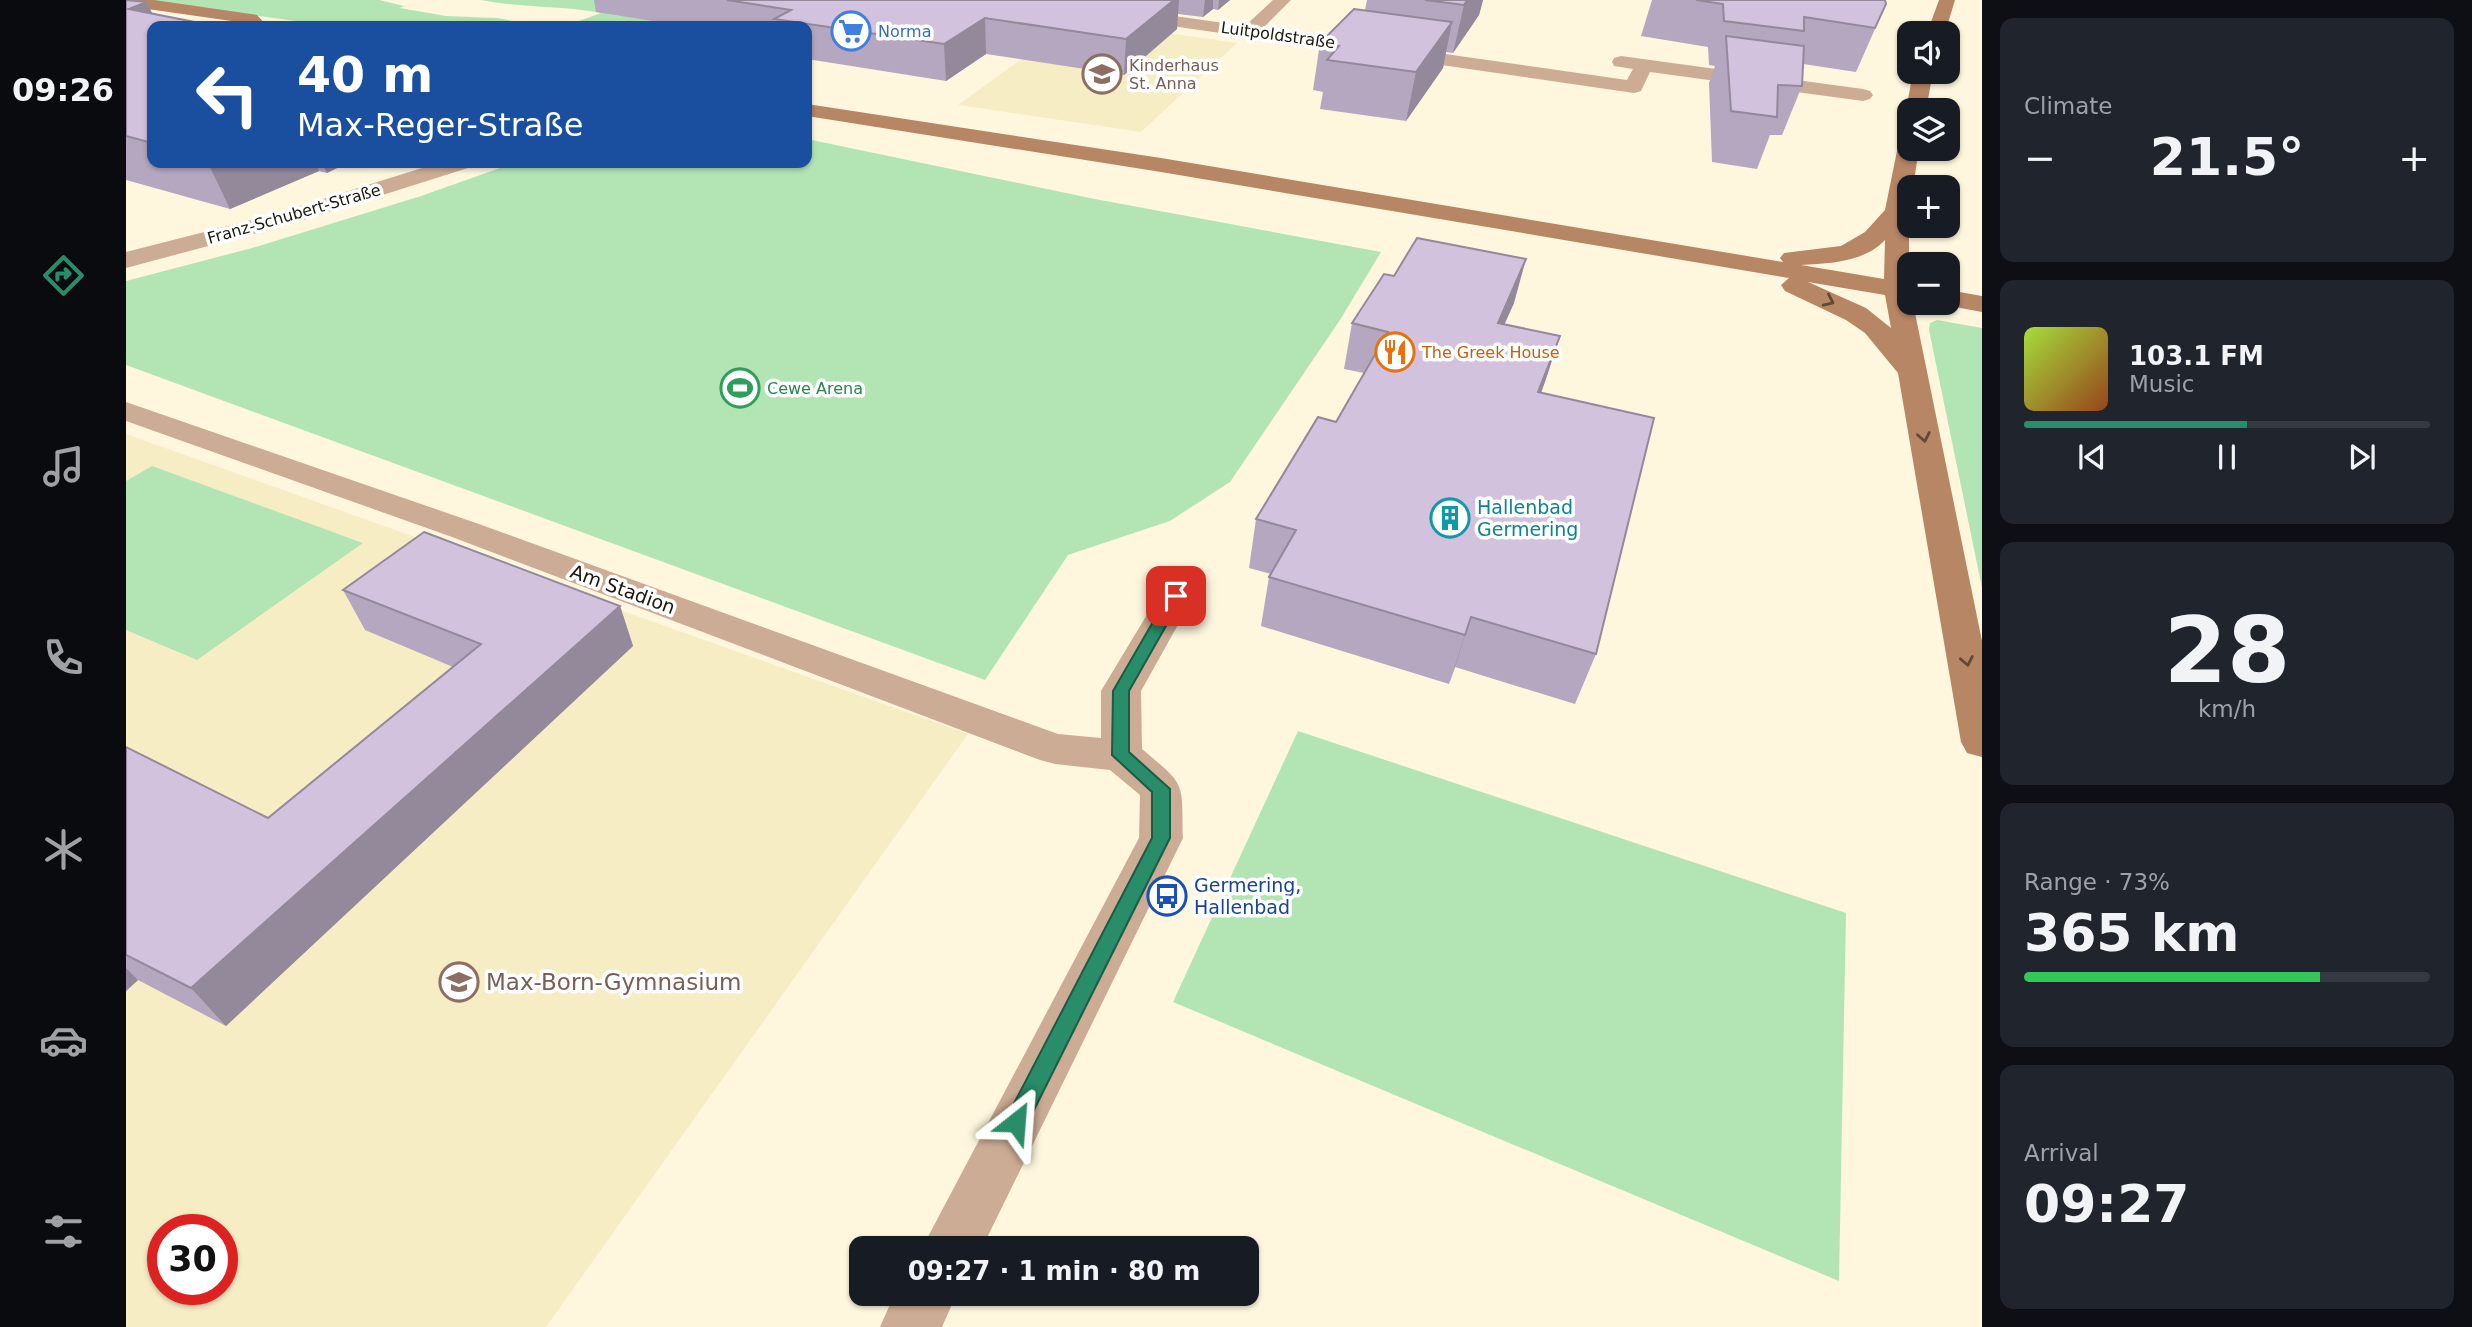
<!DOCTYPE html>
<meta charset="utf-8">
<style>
body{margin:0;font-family:"DejaVu Sans",sans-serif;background:#20242c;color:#f1f3f6;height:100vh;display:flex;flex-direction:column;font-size:26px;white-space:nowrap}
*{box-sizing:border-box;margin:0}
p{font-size:23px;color:#9ea1a6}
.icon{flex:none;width:38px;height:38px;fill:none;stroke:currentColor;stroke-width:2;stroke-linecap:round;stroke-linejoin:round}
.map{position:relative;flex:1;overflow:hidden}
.sheet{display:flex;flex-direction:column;gap:18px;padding:18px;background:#0d0f14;width:490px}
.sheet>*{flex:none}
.top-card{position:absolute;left:21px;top:21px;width:665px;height:147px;border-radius:14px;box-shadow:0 2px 5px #0004;background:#1a4fa0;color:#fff;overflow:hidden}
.tools{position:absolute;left:1771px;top:21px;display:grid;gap:14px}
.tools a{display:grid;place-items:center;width:63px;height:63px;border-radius:14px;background:#171b24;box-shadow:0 2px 5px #0004;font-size:35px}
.speed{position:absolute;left:21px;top:1214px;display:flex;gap:14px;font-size:35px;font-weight:700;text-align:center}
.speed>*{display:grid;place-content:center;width:91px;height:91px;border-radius:50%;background:#171b24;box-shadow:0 2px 5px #0004;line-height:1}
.speed .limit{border:10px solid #d22;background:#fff;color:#111}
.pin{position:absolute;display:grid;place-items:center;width:60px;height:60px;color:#fff;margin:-30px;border-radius:14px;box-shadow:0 4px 10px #0006}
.me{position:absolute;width:77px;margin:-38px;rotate:28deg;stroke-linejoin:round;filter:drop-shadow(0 0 5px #0008)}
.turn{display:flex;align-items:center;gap:24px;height:147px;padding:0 35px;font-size:32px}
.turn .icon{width:91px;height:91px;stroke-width:2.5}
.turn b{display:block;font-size:49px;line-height:60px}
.big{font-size:52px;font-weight:700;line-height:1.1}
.sheet .tile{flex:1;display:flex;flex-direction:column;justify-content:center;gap:10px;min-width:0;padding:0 24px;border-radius:14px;background:#20242c}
.sheet .dial{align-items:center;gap:0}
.dial b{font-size:91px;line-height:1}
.song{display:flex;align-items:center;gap:21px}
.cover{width:84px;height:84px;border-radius:10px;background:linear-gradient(135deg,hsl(80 70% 55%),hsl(20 70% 35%))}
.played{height:7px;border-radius:4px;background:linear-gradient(90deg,#288d68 55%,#363941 55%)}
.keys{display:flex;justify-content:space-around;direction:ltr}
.heat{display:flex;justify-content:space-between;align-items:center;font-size:38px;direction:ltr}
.charge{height:10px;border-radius:5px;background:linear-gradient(90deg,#34c759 73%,#363941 0)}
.trip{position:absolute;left:723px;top:1236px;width:410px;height:70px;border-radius:14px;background:#171b24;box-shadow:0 2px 5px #0004;font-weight:700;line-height:70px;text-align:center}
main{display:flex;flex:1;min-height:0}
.dock{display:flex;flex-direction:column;width:126px;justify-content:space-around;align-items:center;background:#090b0e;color:#9ea1a6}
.dock .icon{width:49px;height:49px}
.dock .selected{color:#288d68}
.dock b{font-size:32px;color:#f1f3f6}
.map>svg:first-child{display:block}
.built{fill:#f7edc5;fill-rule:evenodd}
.green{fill:#b3e5b4}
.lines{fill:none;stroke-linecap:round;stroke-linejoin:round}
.minor{fill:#cdac95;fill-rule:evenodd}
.secondary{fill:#b78665;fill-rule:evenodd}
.wall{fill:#b5a7bf}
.shaded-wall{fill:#94889b}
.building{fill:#d3c2de;stroke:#94889b;stroke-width:2}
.oneway{stroke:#614934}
.route{fill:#288d68;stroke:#1a5c44;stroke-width:2}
.labels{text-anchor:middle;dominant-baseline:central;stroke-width:7;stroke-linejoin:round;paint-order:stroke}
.far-shop-label{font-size:16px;fill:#366cbe;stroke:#fff;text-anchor:start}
.far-street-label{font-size:16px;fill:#1a170c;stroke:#fff}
.far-education-label{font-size:16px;fill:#785e54;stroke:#fff;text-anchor:start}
.far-food-label{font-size:16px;fill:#c56008;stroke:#fff;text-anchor:start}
.far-leisure-label{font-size:16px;fill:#27864d;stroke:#fff;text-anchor:start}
.culture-label{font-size:19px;fill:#0d838f;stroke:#fff;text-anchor:start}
.street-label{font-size:19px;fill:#1a170c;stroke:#fff}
.transit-label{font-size:19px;fill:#164399;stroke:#fff;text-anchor:start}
.near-education-label{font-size:23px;fill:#785e54;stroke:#fff;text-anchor:start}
</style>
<main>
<nav class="dock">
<b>09:26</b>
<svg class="icon selected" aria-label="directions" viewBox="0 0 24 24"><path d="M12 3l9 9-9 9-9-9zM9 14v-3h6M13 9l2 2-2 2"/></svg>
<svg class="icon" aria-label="music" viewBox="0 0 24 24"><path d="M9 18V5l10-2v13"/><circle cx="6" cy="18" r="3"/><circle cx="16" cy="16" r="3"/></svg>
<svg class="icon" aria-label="phone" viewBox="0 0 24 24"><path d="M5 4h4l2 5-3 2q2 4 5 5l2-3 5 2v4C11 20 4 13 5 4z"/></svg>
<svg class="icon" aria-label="climate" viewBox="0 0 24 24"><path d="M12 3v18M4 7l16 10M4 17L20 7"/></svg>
<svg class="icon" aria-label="car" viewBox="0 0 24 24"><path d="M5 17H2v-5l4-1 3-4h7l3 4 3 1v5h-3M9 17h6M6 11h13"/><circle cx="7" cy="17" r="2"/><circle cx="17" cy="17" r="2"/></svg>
<svg class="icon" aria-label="filters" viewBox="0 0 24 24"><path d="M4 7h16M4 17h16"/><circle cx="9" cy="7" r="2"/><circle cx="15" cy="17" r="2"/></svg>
</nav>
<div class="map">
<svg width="1856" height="1327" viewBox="0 0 1856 1327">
<rect width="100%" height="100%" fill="#fef7de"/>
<g class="built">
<polygon points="956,15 1009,28 1111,43 1015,132 832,105"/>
<path d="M0 434 842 734 420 1327H0ZM37 1230H96V1290H37Z"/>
</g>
<g class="green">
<polygon points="17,0 253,0 278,6 274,8 320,16 372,18 409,26 206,26"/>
<path d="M355 0H572L559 26H439L475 13C434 5 395 8 355 0Z"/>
<polygon points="681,139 969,199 1255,252 1214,320 1104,482 1044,521 942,555 859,680 0,365 0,281 126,248 295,196 388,163 681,163"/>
<polygon points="1811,320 1856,328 1856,588 1803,330 1804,323"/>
<polygon points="26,466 237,543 71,660 0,630 0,481"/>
<polygon points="1172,731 1720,913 1713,1281 1047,1002"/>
</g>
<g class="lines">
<g class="minor">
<polygon points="893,0 936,0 1119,26 1147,0 1165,0 1137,28 1501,80 1507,69 1488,66 1486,62 1488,58 1495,56 1737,89 1744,91 1747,95 1744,99 1737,101 1524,72 1515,91 1508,93 901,5"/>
<polygon points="312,163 345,163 342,168 168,223 0,268 0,252 152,213"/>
<path d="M0 402 350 523 932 734 975 738V691L981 681 1037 588 1050 584 1063 588 1068 596 1015 691 1016 749C1060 786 1056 780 1057 838L856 1248H796L1013 838 1014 795 984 770 929 764 914 760 326 537 0 421Z"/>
<polygon points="769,1293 831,1293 816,1327 754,1327"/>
</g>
<g class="secondary">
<polygon points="0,0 28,0 125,14 131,15 141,26 122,26 120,23 0,6"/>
<polygon points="1813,0 1829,0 1819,33 1801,33"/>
<polygon points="1787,72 1807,72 1800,110 1783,110 1783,114 1780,110"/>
<path d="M681 104 1035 158 1657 262 1654 258 1658 253 1715 246 1739 232 1759 210 1772 146 1775 141 1783 140V149H1793L1787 187H1783V303H1787L1856 641V757L1841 753 1835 742 1772 373 1739 333 1720 320 1659 291 1655 285 1663 278 1035 172 681 116ZM1759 240 1758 279 1675 265C1704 263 1737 263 1759 240ZM1682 282 1759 295 1765 328 1740 308Z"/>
<polygon points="1822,290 1856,296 1856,312 1813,304 1822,303"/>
</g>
</g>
<g class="wall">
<polygon points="0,0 21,2 26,14 26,163 229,163 221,166 217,165 201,173 193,171 104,209 0,180"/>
<polygon points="468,0 1104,0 1092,10 1087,9 1077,17 1052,14 1051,29 998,75 860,54 820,81 681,59 681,26 559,26 470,12"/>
<polygon points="1241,0 1357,0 1353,15 1327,53 1320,52 1317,68 1280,121 1194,109 1197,92 1187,90 1194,43 1239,10"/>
<polygon points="1526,0 1759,0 1760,4 1730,72 1677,64 1676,86 1656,135 1644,135 1631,169 1586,162 1583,83 1589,66 1583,65 1582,47 1515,36"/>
<polygon points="1388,303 1378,324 1434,336 1415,393 1470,654 1449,704 1329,667 1323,684 1135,626 1143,577 1145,574 1123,568 1130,519 1210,422 1238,373 1218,369 1226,323"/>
<polygon points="217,590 494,606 507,646 100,1026 12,980 0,991 0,747 142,818 327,667 239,630"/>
</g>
<g class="shaded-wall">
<polygon points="1048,0 1053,0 1051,29 998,75 1000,39"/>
<polygon points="1079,0 1087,0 1087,9 1077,17"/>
<polygon points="1093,0 1104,0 1092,10"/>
<polygon points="1341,0 1357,0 1353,15 1327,53 1338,5"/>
<polygon points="21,2 32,26 3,9"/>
<polygon points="859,18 860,54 820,81 818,44"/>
<polygon points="1326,22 1317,68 1280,121 1290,72"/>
<polygon points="82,163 189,163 193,171 104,209"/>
<polygon points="196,163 216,163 217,165 201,173"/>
<polygon points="220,163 229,163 221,166"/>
<polygon points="1400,259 1388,303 1359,368 1372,323"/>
<polygon points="1434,336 1419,382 1397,439 1412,392"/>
<polygon points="494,606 507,646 100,1026 65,988"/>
<polygon points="1345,617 1329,667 1323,684 1339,635"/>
<polygon points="0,968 12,980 0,991"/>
</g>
<g class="building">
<polygon points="0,0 21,2 3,9 89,26 26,26 26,143 0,136"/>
<polygon points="601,0 1048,0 1000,39 859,18 818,44 648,19 665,10"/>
<polygon points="1299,0 1341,0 1338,5"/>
<polygon points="1570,0 1759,0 1760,4 1749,28 1678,17 1678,31 1598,21 1597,4"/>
<polygon points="1228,9 1326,22 1290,72 1201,60 1213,46 1194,43"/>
<polygon points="1600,36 1678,46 1676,86 1652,85 1651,117 1605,111"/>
<polygon points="1291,238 1400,259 1372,323 1434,336 1412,392 1528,418 1470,654 1345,617 1339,635 1143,577 1170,530 1130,519 1192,417 1210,422 1262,332 1226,323 1258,274 1268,276"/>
<polygon points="298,532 494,606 65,988 0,955 0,747 142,818 355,644 217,590"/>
</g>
<defs><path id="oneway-chevron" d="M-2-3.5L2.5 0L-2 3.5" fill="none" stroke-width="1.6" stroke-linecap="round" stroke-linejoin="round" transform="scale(1.75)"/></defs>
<g class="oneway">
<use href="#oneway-chevron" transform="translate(1703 301) rotate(25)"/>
<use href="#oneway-chevron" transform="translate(1798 437) rotate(79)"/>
<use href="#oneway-chevron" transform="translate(1841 661) rotate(79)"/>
</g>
<polygon class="route" points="1050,591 1057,596 1003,691 1003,752 1044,789 1044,838 898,1130 890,1133 882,1130 879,1122 882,1115 1026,838 1026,792 986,755 987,691 1042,596"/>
<defs>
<g id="supermarket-ring" transform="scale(2.0125)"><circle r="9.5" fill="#fff" stroke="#3f7fe0" stroke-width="1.5"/><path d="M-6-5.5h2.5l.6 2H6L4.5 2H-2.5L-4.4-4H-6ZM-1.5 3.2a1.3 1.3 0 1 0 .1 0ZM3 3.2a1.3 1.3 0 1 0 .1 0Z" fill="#3f7fe0"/></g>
<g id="school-ring" transform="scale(2.0125)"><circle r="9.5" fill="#fff" stroke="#8d6e63" stroke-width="1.5"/><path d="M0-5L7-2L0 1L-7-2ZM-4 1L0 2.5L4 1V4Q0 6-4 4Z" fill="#8d6e63"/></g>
<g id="restaurant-ring" transform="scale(2.0125)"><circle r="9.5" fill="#fff" stroke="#e8710a" stroke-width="1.5"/><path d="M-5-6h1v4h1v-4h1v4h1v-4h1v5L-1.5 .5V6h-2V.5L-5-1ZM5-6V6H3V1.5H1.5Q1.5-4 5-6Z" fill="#e8710a"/></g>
<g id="stadium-ring" transform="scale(2.0125)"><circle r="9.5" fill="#fff" stroke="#2e9e5b" stroke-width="1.5"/><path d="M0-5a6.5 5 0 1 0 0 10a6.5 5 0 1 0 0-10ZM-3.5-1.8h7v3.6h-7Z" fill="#2e9e5b"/></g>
<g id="building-ring" transform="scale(2.0125)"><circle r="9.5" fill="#fff" stroke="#0f9aa8" stroke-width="1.5"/><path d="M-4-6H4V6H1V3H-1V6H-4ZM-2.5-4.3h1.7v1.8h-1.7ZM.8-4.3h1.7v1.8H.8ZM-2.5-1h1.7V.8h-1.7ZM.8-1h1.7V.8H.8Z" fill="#0f9aa8"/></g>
<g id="bus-ring" transform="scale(2.0125)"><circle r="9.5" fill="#fff" stroke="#1a4fb4" stroke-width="1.5"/><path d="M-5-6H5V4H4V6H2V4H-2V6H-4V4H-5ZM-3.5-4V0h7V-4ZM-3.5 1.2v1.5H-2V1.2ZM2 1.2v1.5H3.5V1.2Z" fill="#1a4fb4"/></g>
</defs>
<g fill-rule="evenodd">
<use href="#supermarket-ring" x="725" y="31"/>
<use href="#school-ring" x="976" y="74"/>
<use href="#restaurant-ring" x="1269" y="352"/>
<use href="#stadium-ring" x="614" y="388"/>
<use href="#building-ring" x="1324" y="518"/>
<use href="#bus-ring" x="1041" y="896"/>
<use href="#school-ring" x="333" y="982"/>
</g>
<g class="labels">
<g class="far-shop-label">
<text x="752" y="31">Norma</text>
</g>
<g class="far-street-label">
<text transform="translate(1152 35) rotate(8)">Luitpoldstraße</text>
<text transform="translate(168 214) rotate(-16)">Franz-Schubert-Straße</text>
</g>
<g class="far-education-label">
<text x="1003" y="65">Kinderhaus<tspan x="1003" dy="18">St. Anna</tspan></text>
</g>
<g class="far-food-label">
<text x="1296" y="352">The Greek House</text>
</g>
<g class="far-leisure-label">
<text x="641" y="388">Cewe Arena</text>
</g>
<g class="culture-label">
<text x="1351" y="507">Hallenbad<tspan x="1351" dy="22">Germering</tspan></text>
</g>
<g class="street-label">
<text transform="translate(497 589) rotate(20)">Am Stadion</text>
</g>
<g class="transit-label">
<text x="1068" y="885">Germering,<tspan x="1068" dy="22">Hallenbad</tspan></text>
</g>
<g class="near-education-label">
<text x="360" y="982">Max-Born-Gymnasium</text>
</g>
</g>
</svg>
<div class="tools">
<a><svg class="icon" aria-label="sound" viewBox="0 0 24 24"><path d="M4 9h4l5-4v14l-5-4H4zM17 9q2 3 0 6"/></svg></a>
<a><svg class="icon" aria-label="layers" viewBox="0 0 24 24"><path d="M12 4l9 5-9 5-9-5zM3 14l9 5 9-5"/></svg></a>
<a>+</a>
<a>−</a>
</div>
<div class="speed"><div class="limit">30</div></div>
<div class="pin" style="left:1050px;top:596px;background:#d93025"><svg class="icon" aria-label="arrive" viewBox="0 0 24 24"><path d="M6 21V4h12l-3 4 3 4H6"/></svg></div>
<svg class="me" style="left:890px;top:1122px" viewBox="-20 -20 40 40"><path d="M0-17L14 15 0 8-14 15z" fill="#288d68" stroke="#fff" stroke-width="4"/></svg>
<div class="trip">09:27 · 1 min · 80 m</div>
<div class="top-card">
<div class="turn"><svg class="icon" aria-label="left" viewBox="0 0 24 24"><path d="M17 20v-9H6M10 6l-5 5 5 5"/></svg><div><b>40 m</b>Max-Reger-Straße</div></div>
</div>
</div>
<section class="sheet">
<div class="tile"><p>Climate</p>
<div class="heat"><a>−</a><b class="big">21.5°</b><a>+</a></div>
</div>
<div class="tile">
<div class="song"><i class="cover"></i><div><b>103.1 FM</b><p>Music</p></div></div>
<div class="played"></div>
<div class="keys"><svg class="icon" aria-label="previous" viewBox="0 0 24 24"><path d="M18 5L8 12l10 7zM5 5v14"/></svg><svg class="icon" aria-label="pause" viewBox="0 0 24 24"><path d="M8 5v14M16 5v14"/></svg><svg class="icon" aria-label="next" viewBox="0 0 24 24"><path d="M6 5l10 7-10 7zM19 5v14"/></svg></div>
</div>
<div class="tile dial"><b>28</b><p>km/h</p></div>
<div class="tile"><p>Range · 73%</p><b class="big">365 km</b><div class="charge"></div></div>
<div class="tile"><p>Arrival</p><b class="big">09:27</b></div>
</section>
</main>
